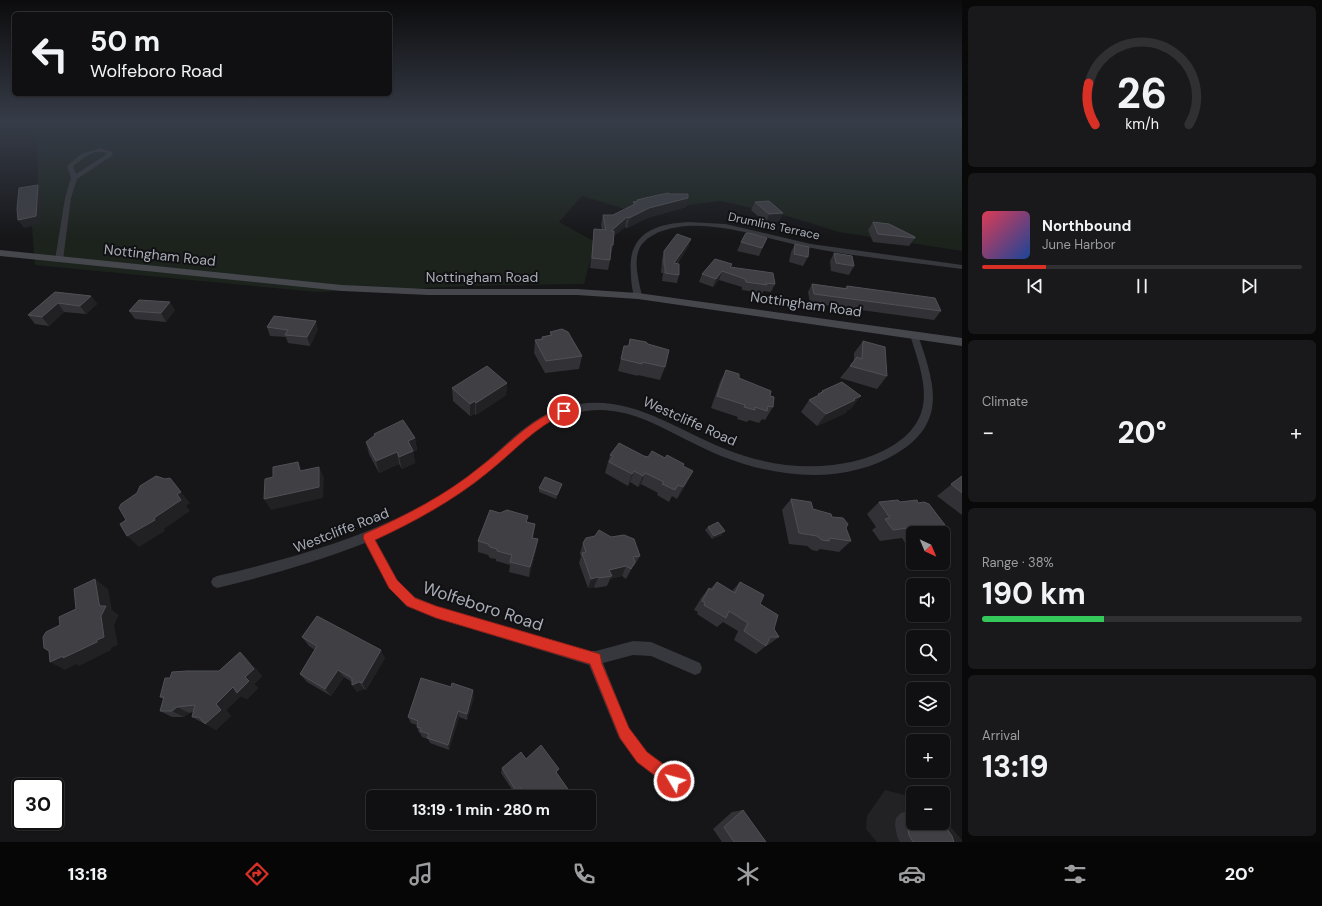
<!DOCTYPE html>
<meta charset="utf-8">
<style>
body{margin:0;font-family:"DM Sans",sans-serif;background:#19191b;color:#f1f3f6;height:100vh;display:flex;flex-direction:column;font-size:15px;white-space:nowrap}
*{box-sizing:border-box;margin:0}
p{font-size:13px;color:#9c9d9f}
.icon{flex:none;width:22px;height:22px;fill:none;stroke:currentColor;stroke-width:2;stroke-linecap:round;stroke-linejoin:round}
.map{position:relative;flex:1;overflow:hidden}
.details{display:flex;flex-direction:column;gap:6px;padding:6px;background:#09090a;width:360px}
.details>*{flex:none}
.guide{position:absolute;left:12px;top:12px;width:380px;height:84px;border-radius:6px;box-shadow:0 1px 3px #0004,0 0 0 1px #303032;background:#101012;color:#f1f3f6;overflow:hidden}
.needle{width:26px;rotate:136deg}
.fabs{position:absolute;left:906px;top:526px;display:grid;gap:8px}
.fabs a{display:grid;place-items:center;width:44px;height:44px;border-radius:6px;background:#101012;box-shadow:0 1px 3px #0004,0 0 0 1px #303032;font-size:20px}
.speed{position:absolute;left:12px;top:778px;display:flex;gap:8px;font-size:20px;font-weight:700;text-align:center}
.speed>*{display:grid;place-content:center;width:52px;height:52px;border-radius:50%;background:#101012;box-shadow:0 1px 3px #0004,0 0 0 1px #303032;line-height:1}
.speed .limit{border:2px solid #111;border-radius:6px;background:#fff;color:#111}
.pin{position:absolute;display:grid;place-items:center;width:34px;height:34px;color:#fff;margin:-17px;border:2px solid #fff;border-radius:50%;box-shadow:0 1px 4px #0007}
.me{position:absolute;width:44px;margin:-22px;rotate:307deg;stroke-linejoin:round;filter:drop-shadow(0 0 3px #0008)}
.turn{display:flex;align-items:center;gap:14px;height:84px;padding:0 12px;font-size:18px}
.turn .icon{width:52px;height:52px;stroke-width:2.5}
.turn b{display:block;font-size:28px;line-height:34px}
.big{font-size:30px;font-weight:700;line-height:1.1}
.details .tile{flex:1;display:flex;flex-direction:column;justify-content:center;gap:6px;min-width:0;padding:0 14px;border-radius:6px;background:#19191b}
.details .dial{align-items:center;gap:0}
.dial svg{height:104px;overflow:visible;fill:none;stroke:#303032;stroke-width:7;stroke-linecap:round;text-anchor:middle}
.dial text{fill:#f1f3f6;stroke:none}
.song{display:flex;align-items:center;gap:12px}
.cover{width:48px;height:48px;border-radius:6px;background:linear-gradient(135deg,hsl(350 70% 55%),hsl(220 70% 35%))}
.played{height:4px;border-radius:2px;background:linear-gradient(90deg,#d93025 20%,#303032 20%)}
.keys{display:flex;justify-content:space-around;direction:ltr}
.heat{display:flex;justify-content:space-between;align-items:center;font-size:22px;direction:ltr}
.charge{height:6px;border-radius:3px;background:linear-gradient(90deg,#34c759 38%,#303032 0)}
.trip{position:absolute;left:366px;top:790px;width:230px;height:40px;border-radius:6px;background:#101012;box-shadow:0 1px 3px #0004,0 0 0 1px #303032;font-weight:700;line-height:40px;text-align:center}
.dock{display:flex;height:64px;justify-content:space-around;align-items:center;background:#060607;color:#9c9d9f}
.dock .icon{width:28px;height:28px}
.dock .selected{color:#d93025}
.dock b{font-size:18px;color:#f1f3f6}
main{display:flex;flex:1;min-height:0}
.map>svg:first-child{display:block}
.built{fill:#222225}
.green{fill:#1c231d}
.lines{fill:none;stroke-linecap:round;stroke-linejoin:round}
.street{fill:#37383d;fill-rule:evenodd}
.secondary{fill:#45474d;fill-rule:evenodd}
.wall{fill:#323236}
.shaded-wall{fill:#212124}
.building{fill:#3f3f44;stroke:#4f5156}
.route{fill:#d93025;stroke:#8d1f18}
.labels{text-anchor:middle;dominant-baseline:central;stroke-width:4;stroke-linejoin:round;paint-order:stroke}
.far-street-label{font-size:12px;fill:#a8adb8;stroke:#111113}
.street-label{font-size:14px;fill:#a8adb8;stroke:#111113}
.near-street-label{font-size:17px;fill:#a8adb8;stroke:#111113}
</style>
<main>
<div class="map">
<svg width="962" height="842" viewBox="0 0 962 842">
<rect width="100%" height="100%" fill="#161618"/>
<polygon class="built" points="885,790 913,797 913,823 943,823 943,818 962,840 962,842 877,842 866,829 867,816"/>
<polygon class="green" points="25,121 962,121 962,251 839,232 787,216 720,201 635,212 582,196 559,222 595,242 584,284 500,285 316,292 35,265 31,215 38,179 37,141"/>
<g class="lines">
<g class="street">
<path d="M100 148 112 152 113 155 77 179 71 198 63 260 59 262H56L55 260 65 198 71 178 67 166 81 154ZM95 152H104L107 154 76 174 73 166 85 157Z"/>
<path d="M688 222 725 224 811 244 962 265V269C912 262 862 258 812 248 770 240 730 224 687 226 672 227 654 231 643 243 631 256 639 281 642 296L638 298H635C632 291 631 281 631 274 627 234 654 224 688 222Z"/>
<path d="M914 332 918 335C934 382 948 421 899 452 838 490 758 476 697 445 662 428 627 405 586 411 532 418 512 456 472 485 441 507 409 524 375 539L397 580 415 597 436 606 590 651H596L633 641 651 642 700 663 702 668 700 673 695 675 651 656 633 655 603 663 629 728 647 752 680 775 682 781 680 787 674 789 668 787 637 762 619 738 589 665 436 618 406 606 389 588 365 543C316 562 267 576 217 588L213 586 211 582 213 578 217 576C297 557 377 535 447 491 461 481 475 471 488 460 511 440 532 417 562 408 624 389 670 427 725 449 776 470 843 475 892 446 939 417 924 379 910 335Z"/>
</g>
<polygon class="secondary" points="0,250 342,285 428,289 577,289 638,293 962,338 962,346 638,299 577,295 428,295 342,291 0,256"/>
</g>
<g class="wall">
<polygon points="669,194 688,198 686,207 647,218 627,228 625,227 614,236 613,245 608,270 590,268 593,239 594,229 602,230 601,225 603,215 613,215 633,205 633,202 636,202 637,200"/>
<polygon points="755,202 783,213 779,221 766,223 751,210"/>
<polygon points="873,222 915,238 909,246 873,242 868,230"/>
<polygon points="767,238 759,256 737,251 741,242"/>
<polygon points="691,239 688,247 677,264 679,275 677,283 662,281 663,273 661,273 662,260 664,251"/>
<polygon points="795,244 808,257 803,266 789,262 791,252"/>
<polygon points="834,253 854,266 849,275 831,271 830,261"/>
<polygon points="732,264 731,267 775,284 771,292 763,291 763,293 742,290 742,287 719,280 713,287 699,282 702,274"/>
<polygon points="812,284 845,288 847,286 941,311 934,320 810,303 808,292"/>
<polygon points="55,292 91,296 97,304 86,314 64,312 49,326 35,324 28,315"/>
<polygon points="175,310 166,322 135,319 129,311"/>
<polygon points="267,327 318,329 310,346 288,343 286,337 270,336"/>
<polygon points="550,332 582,356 579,369 545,373 534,353 535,340 541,339 542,337 550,335"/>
<polygon points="630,339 665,367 660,380 638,375 638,376 618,371 624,346 628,346"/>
<polygon points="863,341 887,376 877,389 840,378 854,361 854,353"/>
<polygon points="726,370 770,396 773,407 765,420 762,419 759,423 749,420 747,422 737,419 738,417 711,408 720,382"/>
<polygon points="507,383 506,395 476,415 475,414 470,416 453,401 452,388"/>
<polygon points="822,391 851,409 847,410 846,413 817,426 801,412 809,400 816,397"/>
<polygon points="374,434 415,438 417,450 413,452 415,463 402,469 399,464 379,473 369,454 366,442 375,436"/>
<polygon points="610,455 644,456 648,457 665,458 683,466 687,483 677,499 672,496 669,502 657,495 658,493 641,484 638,487 630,482 628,486 605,473"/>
<polygon points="962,476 962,515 937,496"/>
<polygon points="562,484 561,488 556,499 539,492 539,488"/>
<polygon points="791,499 813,509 832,517 846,528 851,541 839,552 820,549 817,551 812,550 807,546 789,544 782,510"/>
<polygon points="879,502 900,502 945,525 938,530 940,533 913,533 913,545 907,546 902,538 880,541 872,530 876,527 867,514"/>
<polygon points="500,513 528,516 527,522 535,524 533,538 538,539 536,550 529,577 509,572 510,565 496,561 496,559 490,558 488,555 478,552 478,541"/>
<polygon points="708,527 722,535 712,539 705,530"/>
<polygon points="583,543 640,556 634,566 633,566 626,579 622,576 610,579 607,586 595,588 594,587 588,588 579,563 581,557 580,553"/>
<polygon points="717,582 732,591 740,582 760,604 779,637 768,645 767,645 756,654 734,640 738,631 723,622 717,627 697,614 698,612 694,610 701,598 709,588 710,589"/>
<polygon points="302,637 385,658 366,690 364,689 357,692 352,685 352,682 344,677 331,696 307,682 300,674 315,650 309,646"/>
<polygon points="240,652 248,660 262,676 254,684 258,688 247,699 241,696 226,710 231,716 216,730 204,723 203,723 192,717 193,712 189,713 184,717 172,717 160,711 163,699 160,697 219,671"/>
<polygon points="474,697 467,720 459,717 449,750 430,743 428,739 422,737 420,733 419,733 417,727 417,725 411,723 408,717"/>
<polygon points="526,759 556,772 570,792 576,797 522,797 518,791 515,794 501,773 502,768"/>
<polygon points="743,810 766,842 722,842 713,829 732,812"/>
<polygon points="913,810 913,823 954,842 900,842 897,836 895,825 896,818 901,813"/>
<polygon points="547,823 561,823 556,829 552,831"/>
</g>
<g class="shaded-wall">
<polygon points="38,185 43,192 41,224 24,228 18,220"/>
<polygon points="688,198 686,207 647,218 627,228 629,218 649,208"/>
<polygon points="783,213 779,221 766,223 769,214"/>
<polygon points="627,217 625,227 609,241 611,231"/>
<polygon points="691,239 688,247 671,271 674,263"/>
<polygon points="722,271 719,280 713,287 716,279"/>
<polygon points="91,296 97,304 86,314 80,306"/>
<polygon points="170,302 175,310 166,322 161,313"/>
<polygon points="58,303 64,312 49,326 42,317"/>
<polygon points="316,321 318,329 310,346 307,337"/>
<polygon points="507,383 506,395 476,415 476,403"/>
<polygon points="861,396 851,409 847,410 846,413 817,426 826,414"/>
<polygon points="475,401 475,414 470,416 470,404"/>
<polygon points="415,438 417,450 413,452 415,463 402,469 399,457 408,441"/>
<polygon points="397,452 399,464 379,473 376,461"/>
<polygon points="298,462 303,473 300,471"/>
<polygon points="319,467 324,478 323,498 271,510 264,499"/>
<polygon points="634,471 630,482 628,486 632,474"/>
<polygon points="693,471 687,483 677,499 683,487"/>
<polygon points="645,473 641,484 638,487 643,476"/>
<polygon points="170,478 190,503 186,506 190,511 164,529 165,531 139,547 127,536 154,518 177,494"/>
<polygon points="562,484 561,488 556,499 557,495"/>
<polygon points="725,531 722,535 712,539 714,536"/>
<polygon points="538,539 536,550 529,577 530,567"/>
<polygon points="626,566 622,576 610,579 612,576 609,570"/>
<polygon points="598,577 594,587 588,588 591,579"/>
<polygon points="95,579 108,589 112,610 119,615 114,625 118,645 111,648 111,650 79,666 76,664 65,670 50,662 97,640 101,616 100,606 99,603"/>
<polygon points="381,650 385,658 366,690 362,683"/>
<polygon points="240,652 248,660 262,676 254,684 258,688 247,699 241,696 226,710 231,716 216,730 205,724 216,704 233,687 245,677"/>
<polygon points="338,670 344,677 331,696 325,689"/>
<polygon points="359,682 364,689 357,692 352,685"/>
<polygon points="473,690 474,697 467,720 467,714"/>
<polygon points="177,707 189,713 184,717 172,711"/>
<polygon points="458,711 459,717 449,750 448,745"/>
</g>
<g class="building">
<polygon points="38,185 36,216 18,220 17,209 19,188"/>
<polygon points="669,193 669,194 688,194 688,198 649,208 629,218 627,217 611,231 614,231 613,245 611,245 610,260 592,258 594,229 606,230 603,215 613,215 635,204 633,202 638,201 637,200 658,195"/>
<polygon points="769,201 783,213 769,214 755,202"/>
<polygon points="873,222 889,224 915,237 915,238 878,234"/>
<polygon points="746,233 749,233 767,238 762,248 741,242"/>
<polygon points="677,234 691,239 674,263 679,264 679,275 665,273 665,265 664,265 664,251"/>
<polygon points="795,244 809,247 808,257 794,254"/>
<polygon points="834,253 852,256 854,266 836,263"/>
<polygon points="715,259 732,264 730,267 773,273 775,284 766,283 767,285 746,282 745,279 722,271 716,279 702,274"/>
<polygon points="812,284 847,289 847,286 935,298 941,311 814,294"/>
<polygon points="55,292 91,296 80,306 58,303 42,317 28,315"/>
<polygon points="139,300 170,302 161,313 129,311"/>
<polygon points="274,316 316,321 307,337 285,335 288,330 267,327"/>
<polygon points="562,329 568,332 582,356 546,361 535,340 543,339 542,337 552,335 550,332"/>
<polygon points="630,339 646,342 648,344 669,350 665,367 642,362 642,364 621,359 624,346 629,346"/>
<polygon points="863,341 885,347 887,376 850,366 857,357 862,359"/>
<polygon points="487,366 507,383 476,403 475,401 470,404 452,388"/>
<polygon points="726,370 739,374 739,378 771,391 770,396 774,397 773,407 768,406 767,411 755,407 755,410 744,407 745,405 717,396"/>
<polygon points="842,382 861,396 854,399 855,400 826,414 809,400 819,395 818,394 823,392 822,391"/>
<polygon points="403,420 415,438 408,441 413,451 399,457 397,452 376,461 366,442 375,435 374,434"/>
<polygon points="619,443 644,456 648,457 652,451 665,458 667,455 684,464 683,466 693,471 683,487 678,485 675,490 662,484 664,482 645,473 643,476 634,471 632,474 609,462 613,456 610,455"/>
<polygon points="298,462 300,471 319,467 319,487 264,499 265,479 273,477 273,467"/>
<polygon points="156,476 165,479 170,478 181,492 177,494 181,500 154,518 155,520 127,536 120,524 126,520 119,508 121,504 137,493 140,486"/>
<polygon points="962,476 962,493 951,484"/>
<polygon points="545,477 562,484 557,495 539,488"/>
<polygon points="791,499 811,502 813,509 831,514 832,517 843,518 848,524 846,528 851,541 830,538 829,541 822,540 817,536 799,533"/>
<polygon points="898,500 900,502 917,500 918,503 924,502 929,504 945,525 935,526 940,533 919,533 915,527 893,530 885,519 890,518 879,502"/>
<polygon points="490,510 500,513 507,510 528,516 526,522 535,524 532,538 538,539 530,567 510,562 512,555 497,551 497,549 490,547 488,544 478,541"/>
<polygon points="718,522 725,531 714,536 708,527"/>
<polygon points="599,530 611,537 624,535 634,539 640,556 633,557 635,562 631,569 626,566 609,570 612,576 599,578 598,577 591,579 582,553 586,552 583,543 586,538 595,536"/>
<polygon points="95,579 99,603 100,606 106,606 101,616 104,637 97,640 97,642 63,658 63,656 50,662 49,651 44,648 43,637 46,632 60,625 59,617 76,609 74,589"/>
<polygon points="717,582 735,593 740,582 764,595 760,604 778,615 774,629 779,637 770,637 766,646 744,631 748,623 729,611 726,618 704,605 705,603 702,601 709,588 712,590"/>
<polygon points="317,616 381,650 362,683 359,682 352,685 352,678 338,670 325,689 300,674 317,646 302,637"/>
<polygon points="240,652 254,669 245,677 249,681 237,693 233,687 216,704 221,710 205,724 199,717 192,717 195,705 177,707 172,711 160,711 164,697 160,697 165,678 170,678 172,672 187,671 219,671"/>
<polygon points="421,678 451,687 452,683 473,690 467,714 458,711 448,745 427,738 429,734 420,731 421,728 417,727 418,721 408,717"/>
<polygon points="541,745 559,769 556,772 570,792 572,790 576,797 526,797 520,787 516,791 502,768 521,752 526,759"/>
<polygon points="743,810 766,842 734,842 724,827"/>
<polygon points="913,811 913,823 943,823 952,836 954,842 913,842 909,835 907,824 908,816"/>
<polygon points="552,823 561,823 556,829"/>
</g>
<linearGradient id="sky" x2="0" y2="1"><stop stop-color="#0c0c0d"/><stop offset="0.51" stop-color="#363c48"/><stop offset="1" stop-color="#363c48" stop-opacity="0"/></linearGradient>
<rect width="962" height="239" fill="url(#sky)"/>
<path class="route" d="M564 408 568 411 567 413C535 426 514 452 487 473 454 500 414 522 375 540L397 580 415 598 436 606 600 654 602 664 629 728 647 752 679 776 681 781 679 786 674 788 669 786 637 762 620 738 590 664 436 618 407 606 389 588 363 538 364 534C405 516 446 495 480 467 508 446 530 418 564 408Z"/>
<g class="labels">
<g class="far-street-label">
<text transform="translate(774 226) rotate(12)">Drumlins Terrace</text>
</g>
<g class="street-label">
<text transform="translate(160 255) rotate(6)">Nottingham Road</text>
<text x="482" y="277">Nottingham Road</text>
<text transform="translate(806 304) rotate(8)">Nottingham Road</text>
<text transform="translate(690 421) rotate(24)">Westcliffe Road</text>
<text transform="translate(341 530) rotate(-21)">Westcliffe Road</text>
</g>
<g class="near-street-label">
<text transform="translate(483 606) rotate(18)">Wolfeboro Road</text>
</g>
</g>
</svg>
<div class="fabs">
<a><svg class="needle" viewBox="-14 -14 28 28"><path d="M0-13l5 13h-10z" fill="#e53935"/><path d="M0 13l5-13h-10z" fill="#9c9d9f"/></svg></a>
<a><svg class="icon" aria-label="sound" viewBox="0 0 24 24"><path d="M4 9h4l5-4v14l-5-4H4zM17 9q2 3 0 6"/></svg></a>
<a><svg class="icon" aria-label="search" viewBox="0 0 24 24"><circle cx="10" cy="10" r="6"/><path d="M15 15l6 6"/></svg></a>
<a><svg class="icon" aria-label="layers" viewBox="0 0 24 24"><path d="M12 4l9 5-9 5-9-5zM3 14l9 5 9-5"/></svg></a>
<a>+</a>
<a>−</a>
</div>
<div class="speed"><div class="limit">30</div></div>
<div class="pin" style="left:564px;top:411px;background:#d93025"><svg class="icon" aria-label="arrive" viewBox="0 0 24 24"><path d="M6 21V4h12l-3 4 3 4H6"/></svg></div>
<svg class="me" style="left:674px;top:781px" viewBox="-20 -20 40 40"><circle r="17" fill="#d93025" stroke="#fff" stroke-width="3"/><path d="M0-11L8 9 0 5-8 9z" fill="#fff"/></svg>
<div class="trip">13:19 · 1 min · 280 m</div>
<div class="guide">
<div class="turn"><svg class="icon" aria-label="left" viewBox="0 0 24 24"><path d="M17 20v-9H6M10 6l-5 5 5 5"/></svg><div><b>50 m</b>Wolfeboro Road</div></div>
</div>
</div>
<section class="details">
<div class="tile dial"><svg viewBox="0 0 100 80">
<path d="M14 69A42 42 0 1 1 86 69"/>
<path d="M14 69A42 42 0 0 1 9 37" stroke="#d93025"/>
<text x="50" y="56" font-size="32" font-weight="700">26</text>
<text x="50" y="72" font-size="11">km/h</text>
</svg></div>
<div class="tile">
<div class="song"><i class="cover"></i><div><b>Northbound</b><p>June Harbor</p></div></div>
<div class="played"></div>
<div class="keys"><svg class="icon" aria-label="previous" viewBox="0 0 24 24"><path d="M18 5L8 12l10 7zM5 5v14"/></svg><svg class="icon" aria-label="pause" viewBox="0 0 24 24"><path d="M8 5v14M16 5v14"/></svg><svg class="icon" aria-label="next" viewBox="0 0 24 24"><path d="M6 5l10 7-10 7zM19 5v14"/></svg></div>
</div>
<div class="tile"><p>Climate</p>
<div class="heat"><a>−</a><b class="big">20°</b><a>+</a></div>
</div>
<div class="tile"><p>Range · 38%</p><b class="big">190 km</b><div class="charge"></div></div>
<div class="tile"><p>Arrival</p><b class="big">13:19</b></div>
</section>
</main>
<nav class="dock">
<b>13:18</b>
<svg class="icon selected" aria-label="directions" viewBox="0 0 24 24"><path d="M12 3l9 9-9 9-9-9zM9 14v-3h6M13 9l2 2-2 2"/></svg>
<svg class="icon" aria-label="music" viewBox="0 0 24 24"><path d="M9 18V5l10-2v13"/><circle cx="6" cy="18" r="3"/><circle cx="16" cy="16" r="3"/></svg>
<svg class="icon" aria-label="phone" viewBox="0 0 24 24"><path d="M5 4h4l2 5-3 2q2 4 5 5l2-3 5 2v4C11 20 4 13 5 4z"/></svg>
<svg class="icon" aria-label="climate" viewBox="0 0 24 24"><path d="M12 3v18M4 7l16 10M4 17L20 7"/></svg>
<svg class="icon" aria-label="car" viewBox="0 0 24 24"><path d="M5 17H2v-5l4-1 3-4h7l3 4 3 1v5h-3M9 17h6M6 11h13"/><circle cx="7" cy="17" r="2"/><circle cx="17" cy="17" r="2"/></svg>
<svg class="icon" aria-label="filters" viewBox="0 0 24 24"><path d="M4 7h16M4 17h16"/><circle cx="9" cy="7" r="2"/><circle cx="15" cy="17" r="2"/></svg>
<b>20°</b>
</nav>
